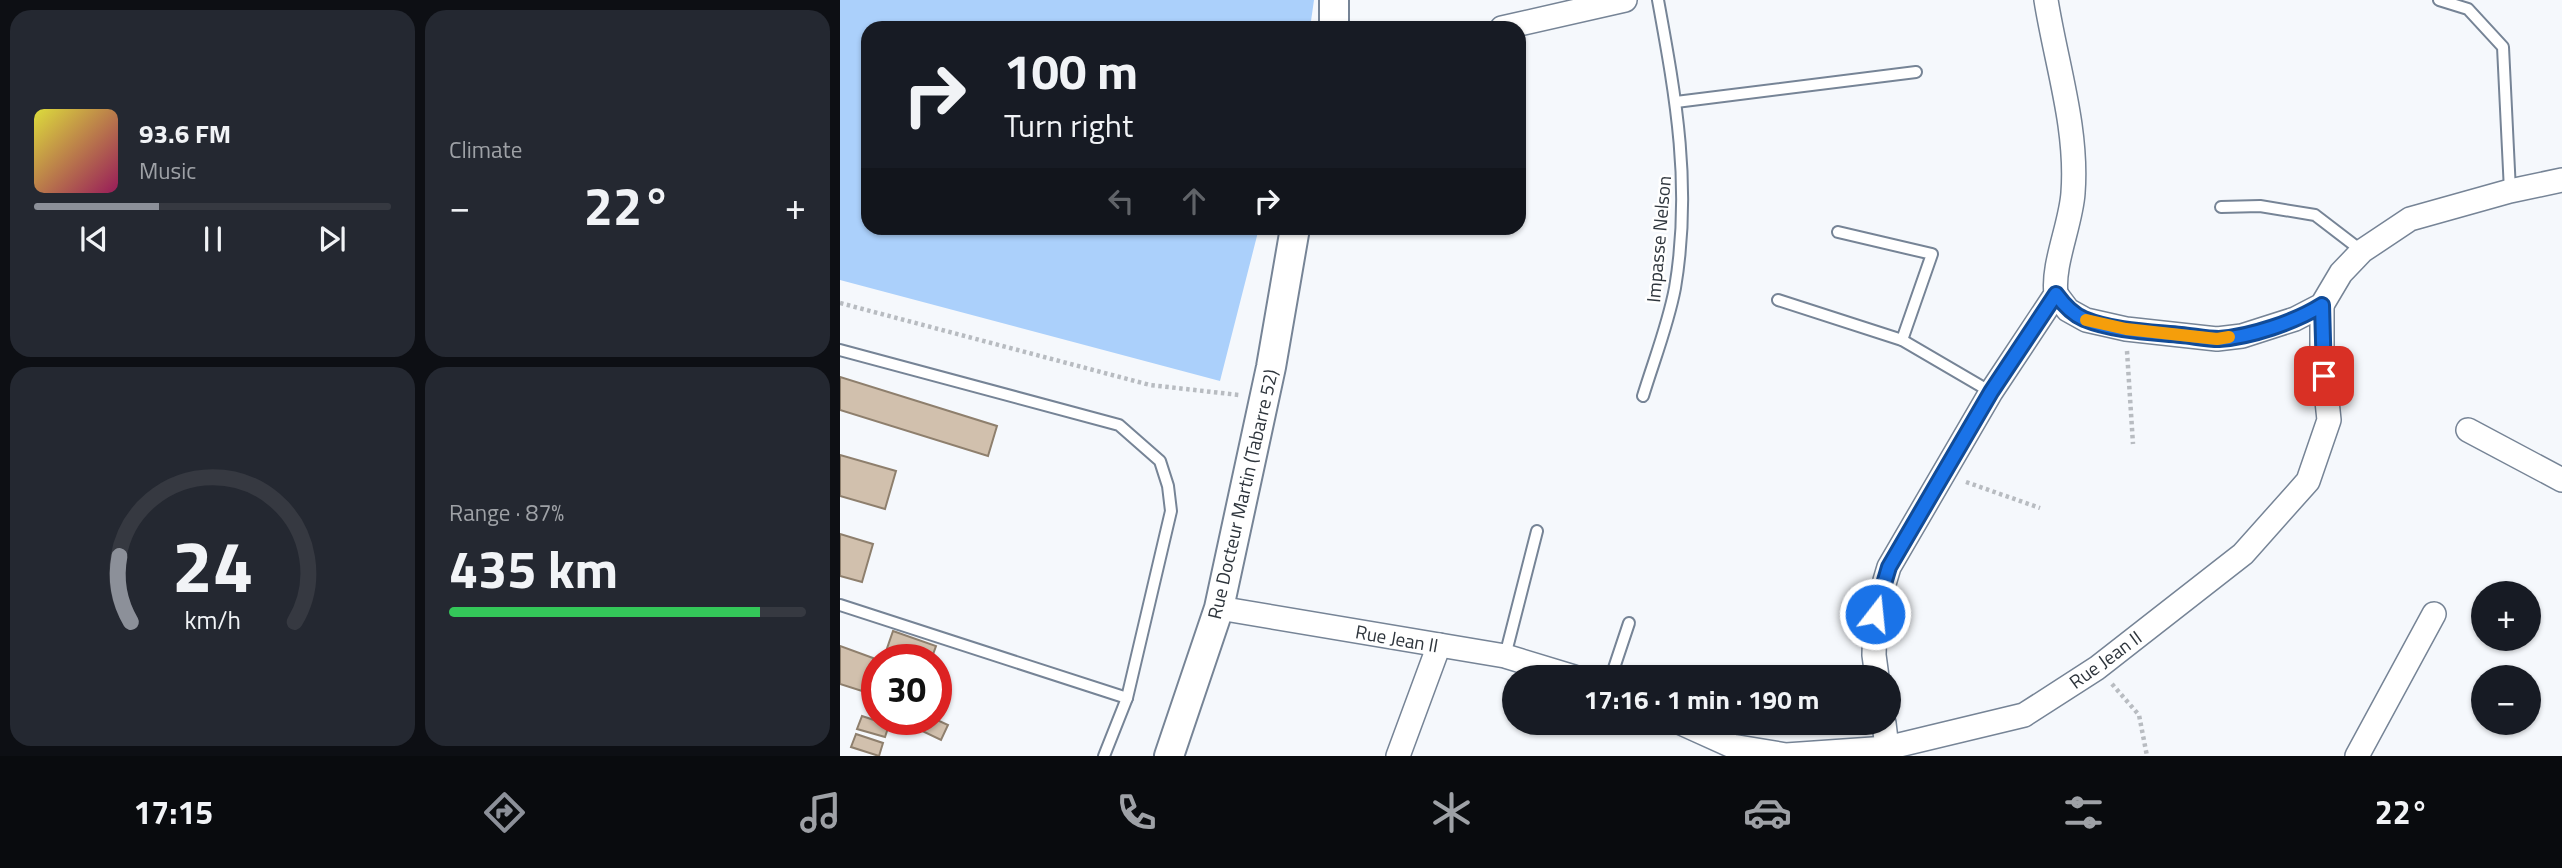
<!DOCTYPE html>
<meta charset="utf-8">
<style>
body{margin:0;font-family:"Titillium Web",sans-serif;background:#242831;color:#f1f3f6;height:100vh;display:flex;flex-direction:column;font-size:26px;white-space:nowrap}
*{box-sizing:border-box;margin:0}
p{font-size:23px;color:#9ea1a6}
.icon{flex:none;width:38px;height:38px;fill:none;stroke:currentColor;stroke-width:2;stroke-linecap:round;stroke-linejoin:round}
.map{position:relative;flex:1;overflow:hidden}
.details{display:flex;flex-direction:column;gap:10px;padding:10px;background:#0d0f14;width:840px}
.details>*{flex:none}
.top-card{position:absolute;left:21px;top:21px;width:665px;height:214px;border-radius:21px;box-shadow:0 2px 5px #0004;background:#171b24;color:#f1f3f6;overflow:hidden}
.controls{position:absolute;left:1631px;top:581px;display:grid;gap:14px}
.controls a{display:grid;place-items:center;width:70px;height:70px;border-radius:50%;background:#171b24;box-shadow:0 2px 5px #0004;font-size:35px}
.speed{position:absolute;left:21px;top:644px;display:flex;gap:14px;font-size:35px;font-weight:700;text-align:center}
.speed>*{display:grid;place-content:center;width:91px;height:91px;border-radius:50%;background:#171b24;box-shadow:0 2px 5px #0004;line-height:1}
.speed .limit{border:10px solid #d22;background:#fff;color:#111}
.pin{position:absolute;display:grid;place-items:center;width:60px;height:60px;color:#fff;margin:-30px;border-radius:14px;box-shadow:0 4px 10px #0006}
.me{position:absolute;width:77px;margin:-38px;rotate:16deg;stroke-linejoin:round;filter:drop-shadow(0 0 5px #0008)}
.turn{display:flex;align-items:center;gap:24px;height:147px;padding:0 28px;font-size:32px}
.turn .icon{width:91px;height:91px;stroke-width:2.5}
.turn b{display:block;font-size:49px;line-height:60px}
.lanes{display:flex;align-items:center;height:66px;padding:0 28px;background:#0003;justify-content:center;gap:35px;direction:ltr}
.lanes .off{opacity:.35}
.big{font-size:52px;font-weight:700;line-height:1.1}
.details .widget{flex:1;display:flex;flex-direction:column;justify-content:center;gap:10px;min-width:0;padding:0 24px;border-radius:21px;background:#242831}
.details .dial{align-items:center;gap:0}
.dial svg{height:182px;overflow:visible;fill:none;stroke:#363941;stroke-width:7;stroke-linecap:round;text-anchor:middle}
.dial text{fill:#f1f3f6;stroke:none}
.song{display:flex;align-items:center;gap:21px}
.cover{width:84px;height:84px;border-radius:10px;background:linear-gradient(135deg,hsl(60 70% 55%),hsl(330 70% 35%))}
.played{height:7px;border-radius:4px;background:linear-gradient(90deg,#8c9099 35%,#363941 35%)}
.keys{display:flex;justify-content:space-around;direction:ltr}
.heat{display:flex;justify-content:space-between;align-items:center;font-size:38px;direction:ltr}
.charge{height:10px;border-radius:5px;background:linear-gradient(90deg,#34c759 87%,#363941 0)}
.details .tiles{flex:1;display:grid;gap:10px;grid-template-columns:repeat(2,1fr)}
.trip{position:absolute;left:662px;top:665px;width:399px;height:70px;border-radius:35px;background:#171b24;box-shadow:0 2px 5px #0004;font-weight:700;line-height:70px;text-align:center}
.tabs{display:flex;height:112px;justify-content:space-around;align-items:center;background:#090b0e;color:#9ea1a6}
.tabs .icon{width:49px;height:49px}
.tabs .active{color:#8c9099}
.tabs b{font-size:32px;color:#f1f3f6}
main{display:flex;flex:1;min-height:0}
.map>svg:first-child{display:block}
.green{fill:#abd0fb}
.building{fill:#d1c0ad;stroke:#8e7f6d;stroke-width:2}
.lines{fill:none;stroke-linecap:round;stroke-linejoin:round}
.service-casing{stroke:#768496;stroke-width:14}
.minor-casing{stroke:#768496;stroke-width:26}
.tertiary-casing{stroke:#768496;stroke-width:32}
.path{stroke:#b8bcc1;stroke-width:4.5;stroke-dasharray:3.5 3.5;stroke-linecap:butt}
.service{stroke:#fff;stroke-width:10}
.minor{stroke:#fff;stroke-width:23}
.tertiary{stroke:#fff;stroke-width:28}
.route-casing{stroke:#114b97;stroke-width:18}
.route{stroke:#1a73e8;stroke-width:12}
.slow{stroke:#f59e0b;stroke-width:12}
.labels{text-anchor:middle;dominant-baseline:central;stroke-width:5;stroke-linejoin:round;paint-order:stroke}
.street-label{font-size:19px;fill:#2e353c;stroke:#fff}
</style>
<main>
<section class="details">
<div class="tiles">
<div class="widget">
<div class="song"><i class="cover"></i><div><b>93.6 FM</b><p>Music</p></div></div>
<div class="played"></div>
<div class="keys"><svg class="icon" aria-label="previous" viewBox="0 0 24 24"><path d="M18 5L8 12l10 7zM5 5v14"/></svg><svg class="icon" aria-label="pause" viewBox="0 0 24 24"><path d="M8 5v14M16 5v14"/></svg><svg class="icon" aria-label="next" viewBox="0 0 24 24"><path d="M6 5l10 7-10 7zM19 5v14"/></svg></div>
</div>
<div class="widget"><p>Climate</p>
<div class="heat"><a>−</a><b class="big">22°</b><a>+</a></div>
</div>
<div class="widget dial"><svg viewBox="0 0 100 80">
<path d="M14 69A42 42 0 1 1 86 69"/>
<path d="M14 69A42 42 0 0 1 9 40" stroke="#8c9099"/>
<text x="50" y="56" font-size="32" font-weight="700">24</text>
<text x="50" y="72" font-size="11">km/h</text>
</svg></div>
<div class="widget"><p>Range · 87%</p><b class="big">435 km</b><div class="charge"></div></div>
</div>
</section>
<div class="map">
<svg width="1722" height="756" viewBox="0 0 1722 756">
<rect width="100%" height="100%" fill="#f5f8fc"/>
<polygon class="green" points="0,0 474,0 470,28 28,28 28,228 419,228 380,381 0,280"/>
<g class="building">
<polygon points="0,377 157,426 148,456 0,410"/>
<polygon points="0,455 56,471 45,509 0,496"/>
<polygon points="0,534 33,544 22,582 0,576"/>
<polygon points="53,631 96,646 91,660 43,660"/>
<polygon points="0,646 33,658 33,660 37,661 37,689 24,685 22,691 0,684"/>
<polygon points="22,716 49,725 45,737 17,729"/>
<polygon points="81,719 95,719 108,725 101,740 76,728"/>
<polygon points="16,734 43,743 39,756 11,747"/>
</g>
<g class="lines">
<g class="service-casing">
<g id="service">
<polyline points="1599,0 1628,9 1663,47 1670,191"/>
<polyline points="836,102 1076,72"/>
<polyline points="1381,207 1420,206 1475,215 1522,251"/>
<polyline points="998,232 1092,254 1062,340"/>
<polyline points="938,300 1062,340 1151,392"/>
<polyline points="0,350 279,425 320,461 328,486 331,511 287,698 264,756"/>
<path d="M803 396C814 360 828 325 835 288 852 187 836 98 818 0"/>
<polyline points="0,605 287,698"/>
<polyline points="665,656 697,531"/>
<polyline points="771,677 789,623"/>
</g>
</g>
<g class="minor-casing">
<g id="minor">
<polyline points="662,28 785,0"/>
<polyline points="1216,294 1228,310 1246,320 1286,329 1377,339 1402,336 1455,319 1482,305 1501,273 1522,251 1570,219 1670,191 1722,180"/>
<polyline points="1628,430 1722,480"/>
<polyline points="379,608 665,656 734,677"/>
<path d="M1037 677 1034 655 1035 614 1049 567 1151 392 1216 294C1212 265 1231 224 1233 193 1238 128 1216 63 1206 0"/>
<polyline points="841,723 892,746 946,755 1047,748 1184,715 1257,668 1403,554 1468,481 1489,420 1482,354 1482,305"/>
<polyline points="1044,723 1047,748"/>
<polyline points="558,756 599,645"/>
<polyline points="1517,756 1594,614"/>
</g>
</g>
<g class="tertiary-casing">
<g id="tertiary">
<polyline points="494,28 494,0"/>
<polyline points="329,756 379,608 431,367 455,228"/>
</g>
</g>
<g class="path">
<polyline points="0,303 310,385 399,395"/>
<polyline points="1287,351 1293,444"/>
<polyline points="1126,482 1200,508"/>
<polyline points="1272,684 1299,715 1307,756"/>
</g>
<use href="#service" class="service"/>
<use href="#minor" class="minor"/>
<use href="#tertiary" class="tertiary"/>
</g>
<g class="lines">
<g class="route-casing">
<path id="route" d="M1035 614 1049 567 1151 392 1216 294C1224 305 1232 314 1244 319 1273 331 1310 332 1341 335 1353 336 1366 339 1379 339 1410 337 1455 322 1482 305L1484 376"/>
</g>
<use href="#route" class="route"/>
<polyline class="slow" points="1246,320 1286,329 1377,339 1389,337"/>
</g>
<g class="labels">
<g class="street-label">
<text transform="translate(818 239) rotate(-85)">Impasse Nelson</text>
<text transform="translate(402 494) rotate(-77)">Rue Docteur Martin (Tabarre 52)</text>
<text transform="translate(557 638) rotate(10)">Rue Jean II</text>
<text transform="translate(1265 659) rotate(-36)">Rue Jean II</text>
</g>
</g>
</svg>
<div class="controls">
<a>+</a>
<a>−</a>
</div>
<div class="speed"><div class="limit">30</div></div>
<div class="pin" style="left:1484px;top:376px;background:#d93025"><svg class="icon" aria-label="arrive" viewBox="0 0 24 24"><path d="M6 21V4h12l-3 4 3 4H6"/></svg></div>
<svg class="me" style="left:1035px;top:614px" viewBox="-20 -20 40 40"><circle r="17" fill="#1a73e8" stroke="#fff" stroke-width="3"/><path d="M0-11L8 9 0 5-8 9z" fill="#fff"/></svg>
<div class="trip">17:16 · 1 min · 190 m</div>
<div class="top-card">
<div class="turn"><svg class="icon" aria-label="right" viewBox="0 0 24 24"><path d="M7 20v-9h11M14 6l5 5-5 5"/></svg><div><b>100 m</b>Turn right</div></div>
<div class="lanes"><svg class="icon off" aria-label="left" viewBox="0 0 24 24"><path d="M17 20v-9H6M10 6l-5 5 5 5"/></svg><svg class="icon off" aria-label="ahead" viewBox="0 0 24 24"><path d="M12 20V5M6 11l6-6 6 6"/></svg><svg class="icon" aria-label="right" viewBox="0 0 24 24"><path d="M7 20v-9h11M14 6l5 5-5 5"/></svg></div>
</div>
</div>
</main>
<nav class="tabs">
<b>17:15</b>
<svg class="icon active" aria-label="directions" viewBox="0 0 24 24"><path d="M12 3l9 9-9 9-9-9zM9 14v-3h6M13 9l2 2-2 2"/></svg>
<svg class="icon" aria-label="music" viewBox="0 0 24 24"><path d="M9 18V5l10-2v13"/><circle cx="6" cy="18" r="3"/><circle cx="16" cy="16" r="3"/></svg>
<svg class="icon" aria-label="phone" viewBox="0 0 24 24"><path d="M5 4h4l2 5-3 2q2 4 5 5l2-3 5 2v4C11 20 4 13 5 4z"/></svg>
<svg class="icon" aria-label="climate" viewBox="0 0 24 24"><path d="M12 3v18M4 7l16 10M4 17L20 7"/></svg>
<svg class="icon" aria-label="car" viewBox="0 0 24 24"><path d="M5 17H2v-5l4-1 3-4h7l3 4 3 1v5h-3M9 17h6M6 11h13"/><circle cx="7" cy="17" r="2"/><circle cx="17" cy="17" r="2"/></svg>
<svg class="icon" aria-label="filters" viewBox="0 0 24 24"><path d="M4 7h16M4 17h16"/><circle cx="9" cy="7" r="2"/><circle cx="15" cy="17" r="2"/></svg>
<b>22°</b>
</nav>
